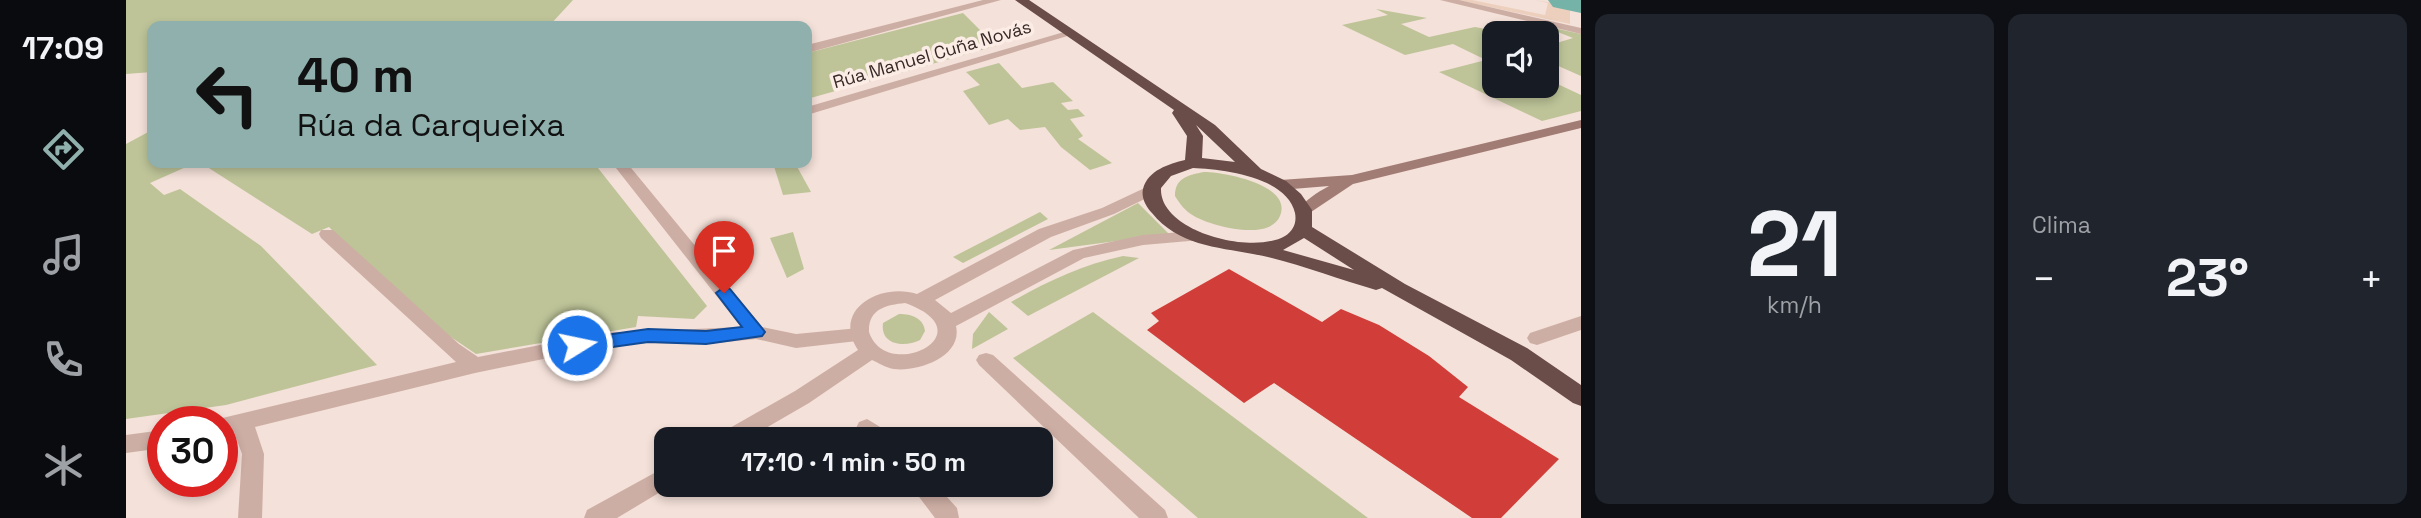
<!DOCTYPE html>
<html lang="es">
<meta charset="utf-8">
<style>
body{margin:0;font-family:"Space Grotesk",sans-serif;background:#20242c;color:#f1f3f6;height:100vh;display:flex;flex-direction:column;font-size:26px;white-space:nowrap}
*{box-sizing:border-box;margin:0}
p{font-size:23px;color:#9ea1a6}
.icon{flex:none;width:38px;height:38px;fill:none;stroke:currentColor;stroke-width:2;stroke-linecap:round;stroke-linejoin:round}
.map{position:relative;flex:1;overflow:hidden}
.sheet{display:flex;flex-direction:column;gap:14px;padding:14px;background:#0d0f14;width:840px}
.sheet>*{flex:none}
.guide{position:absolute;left:21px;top:21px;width:665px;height:147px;border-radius:14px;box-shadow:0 4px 10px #0003;background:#8fb0ad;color:#111;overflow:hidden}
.fabs{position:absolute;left:1356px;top:21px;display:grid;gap:14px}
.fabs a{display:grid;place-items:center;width:77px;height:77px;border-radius:14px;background:#171b24;box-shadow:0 4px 10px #0003;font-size:35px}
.speed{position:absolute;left:21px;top:406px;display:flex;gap:14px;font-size:35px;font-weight:700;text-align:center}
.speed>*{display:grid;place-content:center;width:91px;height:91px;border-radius:50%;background:#171b24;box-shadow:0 4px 10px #0003;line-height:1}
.speed .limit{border:10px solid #d22;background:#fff;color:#111}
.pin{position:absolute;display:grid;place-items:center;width:60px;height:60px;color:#fff;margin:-72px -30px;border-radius:50% 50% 50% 0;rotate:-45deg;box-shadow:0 0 7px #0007}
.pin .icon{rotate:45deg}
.me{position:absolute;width:77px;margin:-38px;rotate:80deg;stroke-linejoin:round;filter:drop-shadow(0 0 5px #0008)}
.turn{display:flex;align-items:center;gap:24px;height:147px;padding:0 35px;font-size:32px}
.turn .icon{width:91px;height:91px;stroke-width:2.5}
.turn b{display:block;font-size:49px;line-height:60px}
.big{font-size:52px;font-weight:600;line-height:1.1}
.sheet .card{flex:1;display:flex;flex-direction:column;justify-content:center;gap:10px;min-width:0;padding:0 24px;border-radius:14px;background:#20242c}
.sheet .dial{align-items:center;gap:0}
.dial b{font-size:91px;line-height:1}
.heat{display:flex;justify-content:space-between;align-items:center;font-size:38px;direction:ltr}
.sheet .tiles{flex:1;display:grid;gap:14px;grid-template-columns:repeat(2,1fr)}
.trip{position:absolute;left:528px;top:427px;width:399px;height:70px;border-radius:14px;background:#171b24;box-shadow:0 4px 10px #0003;font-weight:600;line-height:70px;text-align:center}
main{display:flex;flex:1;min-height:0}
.tab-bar{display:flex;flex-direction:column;width:126px;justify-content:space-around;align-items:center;background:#090b0e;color:#9ea1a6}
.tab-bar .icon{width:49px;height:49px}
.tab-bar .active{color:#8fb0ad}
.tab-bar b{font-size:32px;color:#f1f3f6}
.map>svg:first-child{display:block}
.green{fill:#bec498}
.plaza{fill:#edcfbe}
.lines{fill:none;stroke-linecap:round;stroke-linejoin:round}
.river{fill:#75b3a9;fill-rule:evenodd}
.building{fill:#d13e39}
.pedestrian{fill:#cdaea4;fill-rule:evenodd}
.minor{fill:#cdaea4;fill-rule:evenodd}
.tertiary{fill:#cdaea4;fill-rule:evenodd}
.secondary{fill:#a17c75;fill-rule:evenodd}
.trunk{fill:#6a4c49;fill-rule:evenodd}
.route{fill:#1a73e8;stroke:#114b97;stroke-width:2}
.labels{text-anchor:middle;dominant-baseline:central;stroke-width:7;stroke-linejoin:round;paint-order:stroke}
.far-street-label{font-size:18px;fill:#372826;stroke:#fbede6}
</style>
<main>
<nav class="tab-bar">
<b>17:09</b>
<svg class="icon active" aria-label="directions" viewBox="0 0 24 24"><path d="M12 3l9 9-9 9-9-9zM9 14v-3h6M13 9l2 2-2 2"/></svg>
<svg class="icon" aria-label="music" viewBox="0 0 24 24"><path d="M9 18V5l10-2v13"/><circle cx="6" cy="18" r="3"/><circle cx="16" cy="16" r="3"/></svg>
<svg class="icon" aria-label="phone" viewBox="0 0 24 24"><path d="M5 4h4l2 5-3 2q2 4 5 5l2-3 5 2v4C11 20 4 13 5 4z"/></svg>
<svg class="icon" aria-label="climate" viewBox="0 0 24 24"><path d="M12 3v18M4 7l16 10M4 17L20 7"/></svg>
</nav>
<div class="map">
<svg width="1455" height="518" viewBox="0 0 1455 518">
<rect width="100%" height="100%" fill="#f4e1d9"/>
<g class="green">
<polygon points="0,0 447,0 423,26 26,26 26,72 0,74"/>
<polygon points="1250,9 1301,18 1275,24 1303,37 1349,27 1381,33 1368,33 1368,86 1421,86 1421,79 1455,95 1455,111 1416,121 1313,72 1360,60 1327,44 1279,55 1216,25 1262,15"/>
<polygon points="837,13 870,46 681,99 681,53"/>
<polygon points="1414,25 1455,34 1455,76 1421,61 1421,46 1447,38"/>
<polygon points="873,63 896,88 927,82 947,101 935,103 942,110 952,109 959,116 944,119 957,136 952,139 986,163 964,170 935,147 919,127 894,130 882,119 863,125 837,91 854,85 840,72"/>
<polygon points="26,130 26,163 69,163 24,183 38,195 54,189 135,246 251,365 100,405 0,419 0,144"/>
<polygon points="75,163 468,163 581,306 568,319 512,316 510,327 350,354 282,308 203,227 186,234"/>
<polygon points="647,163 669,163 685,192 657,195"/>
<path d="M1078 172C1096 172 1167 184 1154 216 1143 242 1085 226 1068 216 1059 211 1054 204 1049 196 1049 178 1062 175 1078 172Z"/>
<polygon points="1012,203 1043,234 923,250"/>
<polygon points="914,212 922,219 837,263 827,257"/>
<polygon points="667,232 678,269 661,278 644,238"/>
<path d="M997 256 1013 258 902 316 885 302C922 281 956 265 997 256Z"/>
<polygon points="863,312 882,329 846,349 847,334"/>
<polygon points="967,312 1242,518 1072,518 887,358"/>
<path d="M773 314C786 314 797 318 799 331L794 340C778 348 754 345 757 323Z"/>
</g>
<polygon class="plaza" points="1331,0 1346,0 1419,15 1422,3 1409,0 1444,6 1444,24"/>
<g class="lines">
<polygon class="river" points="1422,0 1455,0 1455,13 1427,7"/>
</g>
<polygon class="building" points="1103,269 1196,322 1215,309 1253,325 1303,356 1342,387 1333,397 1433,459 1375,518 1346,518 1148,383 1118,403 1021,330 1033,321 1025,313"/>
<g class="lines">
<g class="pedestrian">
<polygon points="1455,316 1455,330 1411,345 1404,343 1401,338 1404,333"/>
<polygon points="860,353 867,355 1039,510 1042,518 1013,518 853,365 850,360 853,355"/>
<path d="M741 419 764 433 767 439C752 439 738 443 730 428L733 422Z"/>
<polygon points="784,485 810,485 831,508 833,518 809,518"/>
</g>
<g class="minor">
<polygon points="857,0 875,0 681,53 681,45"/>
<polygon points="1314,0 1333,0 1455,28 1455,34"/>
<polygon points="938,32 948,34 681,115 681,107"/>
<polygon points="486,163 501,163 636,327 670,334 733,328 740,330 743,335 740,340 670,348 630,339 580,344 521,343 476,347 349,373 129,427 138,454 136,518 112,518 116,454 108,432 96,435 96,422 87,422 88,420 330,362 195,238 193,234 195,230 207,230 333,344 352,357 476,333 615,327"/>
<polygon points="37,430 37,448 0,453 0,435"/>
</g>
<g class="tertiary">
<path d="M1025 185 1031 187 1033 190 1031 193 988 214 925 237 809 300 825 313 947 250 1017 235 1069 231 1075 232 1077 236 1075 240 1017 245 958 258 830 326C837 357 791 372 768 369 760 368 753 363 746 360L683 403 621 439H592L595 433 669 391 732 350C705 309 755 282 791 294L913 229 976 208ZM779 303C863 333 760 384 743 332 742 309 760 305 779 303Z"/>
<polygon points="541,466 541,485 546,485 491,518 458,518 461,510"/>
</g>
<path class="secondary" d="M1455 120V128L1227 184 1179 216 1173 214 1171 211C1180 200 1190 193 1203 186L1154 190 1146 185 1154 180 1226 175Z"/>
<path class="trunk" d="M889 0H903L1089 125 1135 169 1160 181 1175 194 1186 210V227L1279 284 1401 348 1455 385V406L1447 403 1385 360 1256 288 1250 290C1210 279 1166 261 1127 254 1090 247 1052 245 1026 213 1020 207 1015 198 1017 189 1022 170 1043 164 1059 160L1061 136 1046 113 1048 110ZM1070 125 1109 162 1076 158 1077 136ZM1067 168C1097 169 1161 177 1169 213 1171 223 1167 231 1159 236 1127 255 1033 232 1035 188L1045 176ZM1178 238 1228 270 1157 250Z"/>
</g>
<polygon class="route" points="598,287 604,289 636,328 639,332 636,336 580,344 522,342 451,352 444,350 442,345 444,341 451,339 522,329 580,331 616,327 590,293"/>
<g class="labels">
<g class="far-street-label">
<text transform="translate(806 54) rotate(-16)">Rúa Manuel Cuña Novás</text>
</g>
</g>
</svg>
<div class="fabs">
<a><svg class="icon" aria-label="sound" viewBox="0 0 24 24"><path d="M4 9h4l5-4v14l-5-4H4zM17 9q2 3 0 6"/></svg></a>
</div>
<div class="speed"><div class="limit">30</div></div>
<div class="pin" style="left:598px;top:293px;background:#d93025"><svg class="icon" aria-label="arrive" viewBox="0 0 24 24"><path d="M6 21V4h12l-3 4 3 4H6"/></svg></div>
<svg class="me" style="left:451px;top:345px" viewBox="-20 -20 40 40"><circle r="17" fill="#1a73e8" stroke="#fff" stroke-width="3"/><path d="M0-11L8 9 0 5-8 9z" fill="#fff"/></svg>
<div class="trip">17:10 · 1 min · 50 m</div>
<div class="guide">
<div class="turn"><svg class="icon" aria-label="left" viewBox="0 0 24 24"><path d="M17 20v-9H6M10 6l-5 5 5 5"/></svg><div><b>40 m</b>Rúa da Carqueixa</div></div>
</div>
</div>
<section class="sheet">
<div class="tiles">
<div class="card dial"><b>21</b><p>km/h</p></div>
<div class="card"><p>Clima</p>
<div class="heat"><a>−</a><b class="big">23°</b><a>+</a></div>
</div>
</div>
</section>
</main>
